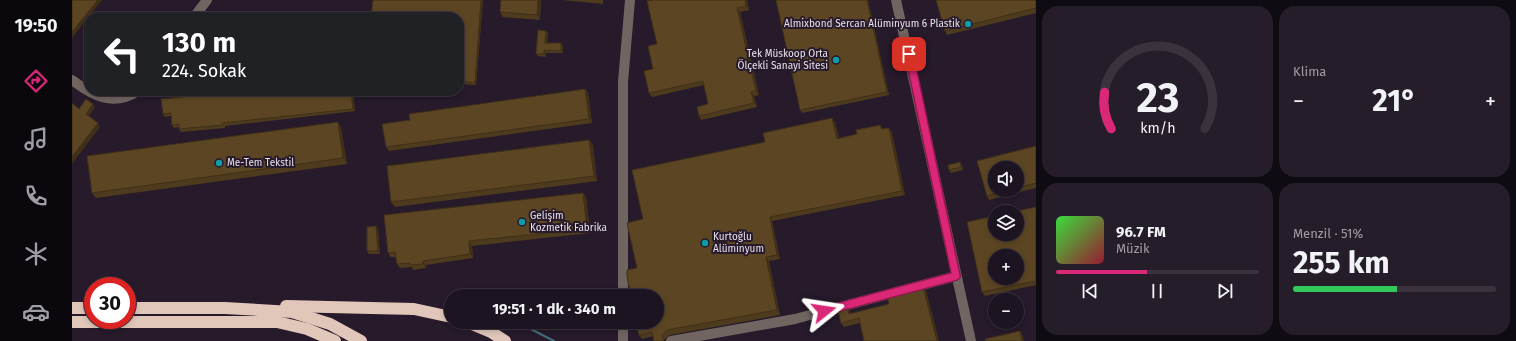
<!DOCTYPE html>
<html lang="tr">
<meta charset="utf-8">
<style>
body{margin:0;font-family:"Fira Sans",sans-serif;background:#251d29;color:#f1f3f6;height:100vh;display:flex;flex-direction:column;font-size:15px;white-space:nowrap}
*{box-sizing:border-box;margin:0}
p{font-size:13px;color:#a09ea5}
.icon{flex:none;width:22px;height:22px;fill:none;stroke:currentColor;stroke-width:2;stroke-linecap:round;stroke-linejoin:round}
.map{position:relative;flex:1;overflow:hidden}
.panel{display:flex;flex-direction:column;gap:6px;padding:6px;background:#0f0b12;width:480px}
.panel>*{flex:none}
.top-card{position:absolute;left:12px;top:12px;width:380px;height:84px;border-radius:16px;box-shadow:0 2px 6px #0003,0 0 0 1px #3a333e;background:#202124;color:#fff;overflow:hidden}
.fabs{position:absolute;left:916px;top:161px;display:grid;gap:8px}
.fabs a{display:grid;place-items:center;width:36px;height:36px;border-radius:50%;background:#1c1420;box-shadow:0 2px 6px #0003,0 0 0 1px #3a333e;font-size:20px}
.speed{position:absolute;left:12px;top:277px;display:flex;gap:8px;font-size:20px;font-weight:700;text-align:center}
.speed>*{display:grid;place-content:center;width:52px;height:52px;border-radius:50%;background:#1c1420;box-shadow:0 2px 6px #0003,0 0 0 1px #3a333e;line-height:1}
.speed .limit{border:6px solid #d22;background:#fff;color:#111}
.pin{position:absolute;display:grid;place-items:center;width:34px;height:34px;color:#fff;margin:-17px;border-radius:8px;box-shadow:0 2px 6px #0006}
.me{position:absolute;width:44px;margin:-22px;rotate:75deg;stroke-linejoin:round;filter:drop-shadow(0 0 3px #0008)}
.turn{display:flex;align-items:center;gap:14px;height:84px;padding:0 12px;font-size:18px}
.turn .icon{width:52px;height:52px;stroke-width:2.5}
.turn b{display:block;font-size:28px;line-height:34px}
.big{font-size:30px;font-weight:700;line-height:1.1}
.panel .widget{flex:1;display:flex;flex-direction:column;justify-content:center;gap:6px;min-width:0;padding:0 14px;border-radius:16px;background:#251d29}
.panel .dial{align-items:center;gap:0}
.dial svg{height:104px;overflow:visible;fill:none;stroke:#3a333e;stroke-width:7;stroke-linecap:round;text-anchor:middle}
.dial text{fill:#f1f3f6;stroke:none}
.song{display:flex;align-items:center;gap:12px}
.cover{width:48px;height:48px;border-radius:6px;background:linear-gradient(135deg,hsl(120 70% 55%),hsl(350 70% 35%))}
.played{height:4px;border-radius:2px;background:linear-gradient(90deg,#db2777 45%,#3a333e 45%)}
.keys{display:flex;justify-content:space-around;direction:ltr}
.heat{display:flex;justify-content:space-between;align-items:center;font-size:22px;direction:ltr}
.charge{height:6px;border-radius:3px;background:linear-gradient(90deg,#34c759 51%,#3a333e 0)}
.panel .tiles{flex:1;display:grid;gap:6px;grid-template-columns:repeat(2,1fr)}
.trip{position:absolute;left:372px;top:289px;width:220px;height:40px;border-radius:20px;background:#1c1420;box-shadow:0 2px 6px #0003,0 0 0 1px #3a333e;font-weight:700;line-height:40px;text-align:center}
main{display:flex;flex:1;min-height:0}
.dock{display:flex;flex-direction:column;width:72px;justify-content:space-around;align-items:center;background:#0b080d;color:#a09ea5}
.dock .icon{width:28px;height:28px}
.dock .current{color:#db2777}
.dock b{font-size:18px;color:#f1f3f6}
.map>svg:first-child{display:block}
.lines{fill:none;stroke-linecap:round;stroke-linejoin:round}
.stream{stroke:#466e7a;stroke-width:2}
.minor{stroke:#706560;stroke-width:10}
.highway{stroke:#e1c6ba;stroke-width:12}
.wall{fill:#4e3b1e;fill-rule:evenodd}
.shaded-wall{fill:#403018}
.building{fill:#5b4523;stroke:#403018;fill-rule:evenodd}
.route-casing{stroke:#8e194d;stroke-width:10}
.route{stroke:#db2777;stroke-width:7}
.culture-dot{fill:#0f9aa8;stroke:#261a2b;stroke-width:1.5}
.labels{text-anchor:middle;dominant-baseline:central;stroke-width:4;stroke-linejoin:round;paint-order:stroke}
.poi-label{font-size:10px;fill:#eae2ed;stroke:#261a2b;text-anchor:start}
</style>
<main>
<nav class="dock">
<b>19:50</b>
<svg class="icon current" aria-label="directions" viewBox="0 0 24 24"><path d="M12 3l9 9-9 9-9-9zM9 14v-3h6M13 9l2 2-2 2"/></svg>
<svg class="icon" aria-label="music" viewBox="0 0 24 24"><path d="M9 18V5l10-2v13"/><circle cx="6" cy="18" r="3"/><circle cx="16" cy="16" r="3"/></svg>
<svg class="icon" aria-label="phone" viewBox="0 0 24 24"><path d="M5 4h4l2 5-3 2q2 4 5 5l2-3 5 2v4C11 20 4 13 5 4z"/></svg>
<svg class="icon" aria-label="climate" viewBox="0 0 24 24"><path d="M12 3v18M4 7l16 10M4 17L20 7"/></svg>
<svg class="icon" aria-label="car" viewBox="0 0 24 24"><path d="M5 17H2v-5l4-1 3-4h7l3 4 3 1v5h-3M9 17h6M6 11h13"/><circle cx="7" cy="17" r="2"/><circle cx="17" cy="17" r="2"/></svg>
</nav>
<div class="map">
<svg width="964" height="341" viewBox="0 0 964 341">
<rect width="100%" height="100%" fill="#261a2b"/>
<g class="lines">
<polyline class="stream" points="445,322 482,341"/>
<g class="minor">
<polyline points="824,0 899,341"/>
<polyline points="122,17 135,0"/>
<path d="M0 80C21 96 41 107 66 91"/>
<polyline points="551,296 551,82 558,0"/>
<polyline points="551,341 551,322"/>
<polyline points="599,341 723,319 884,276"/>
</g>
<g class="highway">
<polyline points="214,306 342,309 379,317"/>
<polyline points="0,308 21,308"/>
<polyline points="55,308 153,308 220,312 258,324 289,341"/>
<polyline points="0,322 205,322 235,329 263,341"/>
<polyline points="395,322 419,332 433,341"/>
</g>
</g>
<g class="wall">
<polygon points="301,0 411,0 404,85 387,84 387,17"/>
<polygon points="429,0 469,0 468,20 431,17 428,12"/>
<polygon points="490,0 531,0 531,4"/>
<polygon points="581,0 675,0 677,10 668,12 687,95 682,96 685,107 629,120 627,116 636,104 632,85 580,97 577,93 585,44"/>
<polygon points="796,0 817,95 730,113 728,110"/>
<polygon points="964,0 964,13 875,35 873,31"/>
<polygon points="474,31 476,33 475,43 491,46 491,53 474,53 474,57 466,56 464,54"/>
<polygon points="513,89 516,93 520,123 317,151 314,147 338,120"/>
<polygon points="281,91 283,111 153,126 153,128 109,132 107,129 107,127 102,128 100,125 99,116 93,117 91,114"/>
<polygon points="763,122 767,138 811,129 820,132 833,195 700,221 708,259 697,261 708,315 598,335 593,339 581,336 570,339 567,335 565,268 571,219 693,142"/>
<polygon points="269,127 275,164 24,198 20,193"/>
<polygon points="517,140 521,145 525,181 323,207 319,202"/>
<path d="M964 146V188L917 200 915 196ZM945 168V190H923Z"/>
<polygon points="890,165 891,170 879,173 877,170"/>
<polygon points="511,193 514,197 518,233 400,246 401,258 354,265 354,268 341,270 340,267 328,268 325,264 324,257 319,257 316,253"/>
<polygon points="964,207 964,285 913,296 910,292"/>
<polygon points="306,229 308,254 297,254 295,251"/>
<polygon points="854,291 867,341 792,341 788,323 772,327 769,323 778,311 778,314 817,304"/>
</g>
<g class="shaded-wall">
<polygon points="26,0 30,0 0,38 0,32"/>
<polygon points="409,0 411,0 404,85 403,83"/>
<polygon points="466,0 469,0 468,20 465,15"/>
<polygon points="673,0 675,0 677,10 674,6"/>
<polygon points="795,0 796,0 817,95 815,92"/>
<polygon points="665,8 668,12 687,95 684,91"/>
<polygon points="474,31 476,33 475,45 473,43"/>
<polygon points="489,43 491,46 491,53 489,51"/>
<polygon points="472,50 474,53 474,57 472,54"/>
<polygon points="513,89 516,93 520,123 517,119"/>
<polygon points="279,91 281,91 283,111 281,109"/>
<polygon points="679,92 682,96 685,107 682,103"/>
<polygon points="21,104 23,108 16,117 14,114"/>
<polygon points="760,118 763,122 768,143 765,139"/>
<polygon points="266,122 269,127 275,164 271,158"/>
<polygon points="26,123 28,127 0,164 0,157"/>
<polygon points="817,128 820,132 833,195 830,191"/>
<polygon points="517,140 521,145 525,181 522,176"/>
<polygon points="888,162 890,165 891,170 889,167"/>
<polygon points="511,193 514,197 518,233 515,229"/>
<polygon points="698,217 700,221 708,259 705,255"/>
<polygon points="304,226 306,229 308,254 306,251"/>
<polygon points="397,241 400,246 401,258 398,254"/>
<polygon points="694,257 697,261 708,315 705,310"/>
<polygon points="351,261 354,265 354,268 351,264"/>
<polygon points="851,287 854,291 867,341 865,341"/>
<polygon points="775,307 778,311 780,318 777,314"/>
<polygon points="948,331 951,336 952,341 950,341"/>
</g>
<g class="building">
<polygon points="0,0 26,0 0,32"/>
<polygon points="301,0 409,0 403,83 387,81 387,17 299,17"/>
<polygon points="429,0 466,0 465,15 428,12"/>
<polygon points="581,0 673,0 674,6 665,8 684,91 679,92 682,103 627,116 625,107 636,104 631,81 577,93 572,71 581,69 576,46 585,44 575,1"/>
<polygon points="704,0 795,0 815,92 728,110"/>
<polygon points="864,0 964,0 964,8 873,31"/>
<polygon points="466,30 474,31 473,43 489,43 489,51 472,50 472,54 464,54"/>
<polygon points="513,89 517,119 314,147 310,124 338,120 337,114"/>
<polygon points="177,91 279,91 281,109 151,123 151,125 107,129 107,124 100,125 99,113 91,114 89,99"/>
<polygon points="14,99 21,104 14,114 26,123 0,157 0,103 7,109"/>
<polygon points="760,118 765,139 785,134 784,130 808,125 810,129 817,128 830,191 698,217 705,255 694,257 705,310 595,330 590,335 592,341 582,341 580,332 567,335 564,322 585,322 585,296 559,296 555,277 555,270 565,268 555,223 571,219 560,170 693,142 691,133"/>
<polygon points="266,122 271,158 20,193 15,156"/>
<polygon points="517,140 522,176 319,202 315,166"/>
<polygon points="964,146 964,183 945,188 945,168 923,168 923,190 936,190 915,196 905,161"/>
<polygon points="888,162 889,167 877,170 876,165"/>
<polygon points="511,193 515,229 397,241 398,254 351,261 351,264 338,265 338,263 325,264 323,252 316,253 312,215"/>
<path d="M964 207V281L910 292 895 222 923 216V234H945V212H940ZM923 256H945V278H923Z"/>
<polygon points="304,226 306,251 295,251 295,227"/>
<polygon points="851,287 865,341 792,341 787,318 769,323 766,310 775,307 777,314 817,304 815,296"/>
<polygon points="948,331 950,341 914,341 913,339"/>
</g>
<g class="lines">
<g class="route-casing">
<polyline id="route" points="752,311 884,276 837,54"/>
</g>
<use href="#route" class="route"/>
</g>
<g class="culture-dot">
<circle cx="896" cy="24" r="4"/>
<circle cx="764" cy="60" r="4"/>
<circle cx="147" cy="163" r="4"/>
<circle cx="450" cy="222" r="4"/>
<circle cx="633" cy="243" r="4"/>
</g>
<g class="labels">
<g class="poi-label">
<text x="888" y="24" text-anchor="end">Almixbond Sercan Alüminyum 6 Plastik</text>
<text x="756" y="54" text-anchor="end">Tek Müskoop Orta<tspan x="756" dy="12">Ölçekli Sanayi Sitesi</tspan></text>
<text x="155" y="163">Me-Tem Tekstil</text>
<text x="458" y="216">Gelişim<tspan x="458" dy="12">Kozmetik Fabrika</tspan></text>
<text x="641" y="237">Kurtoğlu<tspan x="641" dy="12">Alüminyum</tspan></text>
</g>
</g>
</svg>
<div class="fabs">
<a><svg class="icon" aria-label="sound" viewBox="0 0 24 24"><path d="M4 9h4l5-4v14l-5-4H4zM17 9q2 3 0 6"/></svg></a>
<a><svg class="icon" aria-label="layers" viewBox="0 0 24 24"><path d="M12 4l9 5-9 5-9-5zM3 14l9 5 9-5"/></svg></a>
<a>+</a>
<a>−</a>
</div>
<div class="speed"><div class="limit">30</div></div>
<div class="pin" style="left:837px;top:54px;background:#d93025"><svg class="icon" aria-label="arrive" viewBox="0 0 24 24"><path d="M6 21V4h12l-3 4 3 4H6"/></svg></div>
<svg class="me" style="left:752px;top:311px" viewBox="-20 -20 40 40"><path d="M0-17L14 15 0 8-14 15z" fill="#db2777" stroke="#fff" stroke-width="4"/></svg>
<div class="trip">19:51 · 1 dk · 340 m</div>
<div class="top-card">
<div class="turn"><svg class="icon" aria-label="left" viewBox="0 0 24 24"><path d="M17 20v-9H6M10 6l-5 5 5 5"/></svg><div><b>130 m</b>224. Sokak</div></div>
</div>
</div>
<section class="panel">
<div class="tiles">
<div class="widget dial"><svg viewBox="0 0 100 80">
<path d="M14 69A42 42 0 1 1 86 69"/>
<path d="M14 69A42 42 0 0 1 9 41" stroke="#db2777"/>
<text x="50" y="56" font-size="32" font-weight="700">23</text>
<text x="50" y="72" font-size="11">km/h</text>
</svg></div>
<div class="widget"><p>Klima</p>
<div class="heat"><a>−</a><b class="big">21°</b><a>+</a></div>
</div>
<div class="widget">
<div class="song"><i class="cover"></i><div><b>96.7 FM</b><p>Müzik</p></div></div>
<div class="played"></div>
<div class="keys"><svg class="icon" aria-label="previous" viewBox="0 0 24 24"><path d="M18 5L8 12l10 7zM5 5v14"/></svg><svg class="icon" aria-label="pause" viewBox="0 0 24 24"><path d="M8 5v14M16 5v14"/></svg><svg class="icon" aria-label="next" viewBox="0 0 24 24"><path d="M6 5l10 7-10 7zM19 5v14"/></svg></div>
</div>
<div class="widget"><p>Menzil · 51%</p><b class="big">255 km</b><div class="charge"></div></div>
</div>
</section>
</main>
